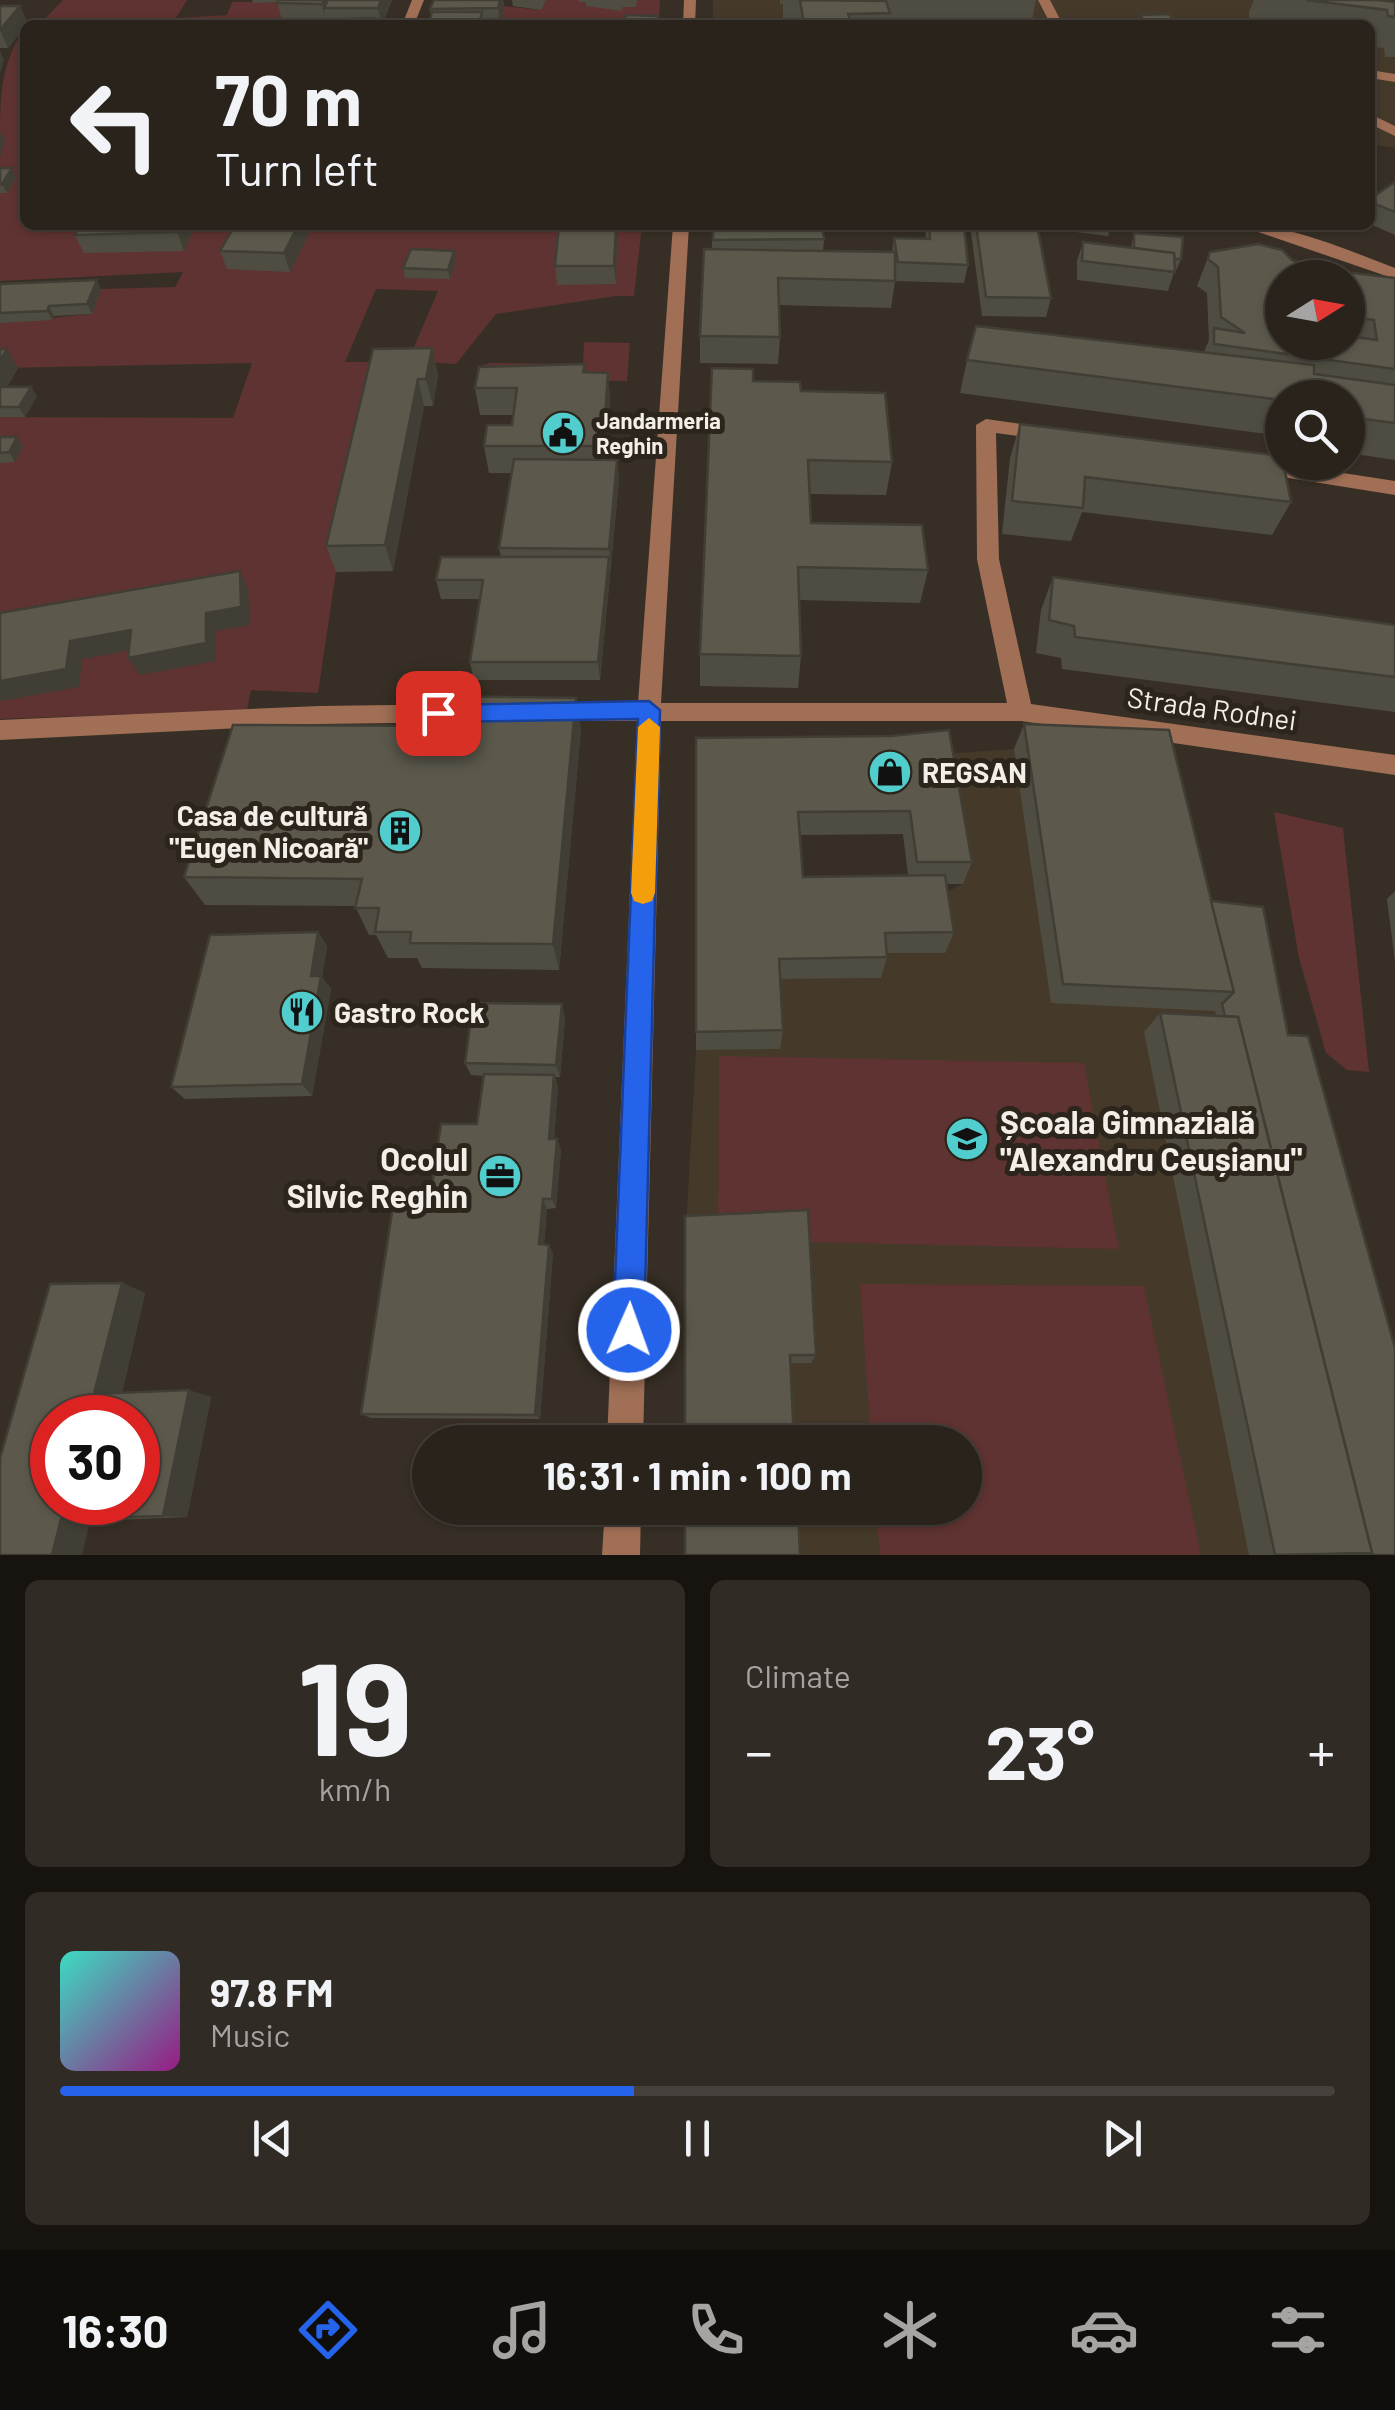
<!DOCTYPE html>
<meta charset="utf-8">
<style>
body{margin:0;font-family:Barlow,sans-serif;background:#312b25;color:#f1f3f6;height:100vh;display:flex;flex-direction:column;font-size:38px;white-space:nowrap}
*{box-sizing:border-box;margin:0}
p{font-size:32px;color:#a5a4a3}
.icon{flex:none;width:55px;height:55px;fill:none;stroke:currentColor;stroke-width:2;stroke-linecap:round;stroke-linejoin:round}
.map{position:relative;height:1555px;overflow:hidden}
.sheet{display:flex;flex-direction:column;gap:25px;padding:25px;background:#17130f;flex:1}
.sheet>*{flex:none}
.top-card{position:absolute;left:20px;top:20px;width:1355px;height:210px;border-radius:15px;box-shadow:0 2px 8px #0004,0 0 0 2px #45403b;background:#29231c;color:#f1f3f6;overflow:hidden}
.needle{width:65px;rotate:79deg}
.buttons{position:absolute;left:1265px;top:260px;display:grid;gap:20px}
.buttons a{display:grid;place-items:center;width:100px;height:100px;border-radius:50%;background:#29231c;box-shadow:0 2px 8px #0004,0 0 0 2px #45403b;font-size:50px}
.speed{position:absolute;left:30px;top:1395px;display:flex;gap:20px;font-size:50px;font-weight:700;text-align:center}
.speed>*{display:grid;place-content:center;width:130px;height:130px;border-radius:50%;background:#29231c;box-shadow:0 2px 8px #0004,0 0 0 2px #45403b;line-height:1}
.speed .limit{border:15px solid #d22;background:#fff;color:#111}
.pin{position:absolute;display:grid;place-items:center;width:85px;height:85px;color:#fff;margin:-42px;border-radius:20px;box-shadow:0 5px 15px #0006}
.me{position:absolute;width:110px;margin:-55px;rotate:2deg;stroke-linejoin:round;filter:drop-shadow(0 0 8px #0008)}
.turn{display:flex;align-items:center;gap:35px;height:210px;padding:0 30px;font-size:45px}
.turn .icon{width:130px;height:130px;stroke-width:2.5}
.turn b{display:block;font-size:70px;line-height:85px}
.big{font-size:75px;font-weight:700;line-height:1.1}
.sheet .card{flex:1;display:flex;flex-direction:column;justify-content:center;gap:15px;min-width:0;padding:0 35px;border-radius:15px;background:#312b25}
.sheet .dial{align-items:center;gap:0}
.dial b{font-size:130px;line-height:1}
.song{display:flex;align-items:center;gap:30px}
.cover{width:120px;height:120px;border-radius:15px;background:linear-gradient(135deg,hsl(170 70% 55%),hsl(310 70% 35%))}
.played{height:10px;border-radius:5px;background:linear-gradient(90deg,#2563eb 45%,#45403b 45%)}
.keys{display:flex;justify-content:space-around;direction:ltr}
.heat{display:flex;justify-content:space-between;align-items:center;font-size:55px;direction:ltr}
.sheet .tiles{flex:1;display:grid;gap:25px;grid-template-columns:1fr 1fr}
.card:last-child{grid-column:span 2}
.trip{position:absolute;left:412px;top:1425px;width:570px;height:100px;border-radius:50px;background:#29231c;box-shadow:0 2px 8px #0004,0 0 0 2px #45403b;font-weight:700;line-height:100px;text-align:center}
.menu{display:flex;height:160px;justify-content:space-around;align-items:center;background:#100e0b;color:#a5a4a3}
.menu .icon{width:70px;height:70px}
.menu .on{color:#2563eb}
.menu b{font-size:45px;color:#f1f3f6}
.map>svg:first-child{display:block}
.built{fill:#45392a}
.green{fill:#5e3331}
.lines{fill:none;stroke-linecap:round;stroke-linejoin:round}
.minor{fill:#a06f56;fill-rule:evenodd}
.wall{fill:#4f4d41;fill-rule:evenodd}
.shaded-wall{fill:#403e35}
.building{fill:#5c594c;stroke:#403e35;stroke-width:2.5;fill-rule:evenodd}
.route{fill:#2563eb;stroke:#184099;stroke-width:2.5}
.slow{fill:#f59e0b}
.labels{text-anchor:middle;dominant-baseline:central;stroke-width:10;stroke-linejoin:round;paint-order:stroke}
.far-poi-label{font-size:22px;font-weight:bold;fill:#f3eee7;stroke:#2c251b;text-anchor:start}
.street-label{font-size:28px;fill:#f3eee7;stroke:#2c251b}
.poi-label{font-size:28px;font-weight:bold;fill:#f3eee7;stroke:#2c251b;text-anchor:start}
.near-poi-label{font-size:32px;font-weight:bold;fill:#f3eee7;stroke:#2c251b;text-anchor:start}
</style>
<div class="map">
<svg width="1395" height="1555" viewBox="0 0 1395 1555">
<rect width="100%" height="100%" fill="#372f25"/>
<g class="built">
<polygon points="713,0 1378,0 1395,8 1395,148 1370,144 1370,25 713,25"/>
<polygon points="1014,749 1215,1011 1342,1555 685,1555 686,1508 965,1508 965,1442 686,1442 686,1229 696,1050 779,1049 776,979 880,978 878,953 937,897 963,884 942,754"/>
</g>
<g class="green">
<polygon points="63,0 187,0 176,18 227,15 232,2 289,2 326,21 325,25 26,25 41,23"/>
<polygon points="544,0 660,0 659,24 500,25 504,6 540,10"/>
<path d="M25 27V225H642L634 296H616L496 314 456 364 408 361 438 291 376 289 345 362H404L336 572 318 693 251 690 247 710 0 719V417L233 418 252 363 0 368V323L91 314 101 289 175 287 183 272 0 281V156L4 141H0C0 97 0 65 25 27Z"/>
<polygon points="584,342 630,343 627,381 476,379 479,367 489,363 583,364"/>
<polygon points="1274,812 1343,828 1369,1072 1347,1070 1326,1053 1299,958"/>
<polygon points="719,1056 1084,1063 1119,1249 718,1240"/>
<polygon points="860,1284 1144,1286 1201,1555 880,1555 876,1508 965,1508 965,1442 871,1442"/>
</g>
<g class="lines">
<g class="minor">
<polygon points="412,0 424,0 414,25 402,25"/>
<polygon points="684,0 696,0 695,25 683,25"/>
<polygon points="1038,0 1050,0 1063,25 1051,25"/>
<polygon points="1370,70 1395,74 1395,82 1370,78"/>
<polygon points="1370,114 1395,126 1395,136 1370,124"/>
<polygon points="673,225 689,225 661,703 1007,703 977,559 976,425 986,419 1049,428 1059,434 1049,440 996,433 999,559 1031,704 1395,755 1395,775 1021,721 661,721 643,1442 607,1442 637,721 544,721 536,719 532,712 536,705 544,703 638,703"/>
<path d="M1238 225C1293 225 1344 249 1395 268V279Z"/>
<polygon points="1252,459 1395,481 1395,495 1245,471 1245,461"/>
<polygon points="469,704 477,706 481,713 477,720 469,722 319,724 0,740 0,720 319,706"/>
<polygon points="605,1508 641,1508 640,1555 602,1555"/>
</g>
</g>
<g class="wall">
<polygon points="252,0 392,0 382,25 315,25 317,20 282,20 277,2 253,3"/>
<polygon points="434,0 503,0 504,6 501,21 534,25 431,15 430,9"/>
<polygon points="512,0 546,0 541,10 513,6"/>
<polygon points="579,0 637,0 636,7 622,7 622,11 586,6 586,2 579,2"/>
<polygon points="780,0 1036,0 1031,25 783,25 783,4 780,4"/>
<polygon points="1254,0 1377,0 1395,2 1395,57 1385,57 1384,48 1374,47 1374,40 1370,40 1370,25 1249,25 1249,12"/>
<polygon points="0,6 28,23 8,48 0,48"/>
<polygon points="1140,15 1177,25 1138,25"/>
<polygon points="0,168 12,168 16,178 7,193 0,193"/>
<polygon points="1395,182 1395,235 1370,224 1370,199"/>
<polygon points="80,225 195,225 184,251 84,253 75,235"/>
<polygon points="313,225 290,272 227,269 220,251"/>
<polygon points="712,225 822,225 824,239 823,251 892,252 894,238 926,239 925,225 964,225 968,265 964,283 895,281 891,308 779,305 780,337 778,364 700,363 700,336 712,249"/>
<polygon points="972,225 1037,225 1051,298 1046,317 982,316 971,232"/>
<polygon points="1044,225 1111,225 1111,226 1108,236 1044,228"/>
<polygon points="1134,233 1181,259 1177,269 1175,269 1168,291 1077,280 1077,261 1083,242 1131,248"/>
<polygon points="617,238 616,284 557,285 555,266"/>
<polygon points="1210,252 1282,278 1282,342 1348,342 1348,278 1342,278 1345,272 1395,278 1395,460 1348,453 1348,398 1282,398 1282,436 960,393 967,360 1204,352 1209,340 1207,293 1197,286"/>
<polygon points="456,260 450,279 405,278 403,268"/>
<polygon points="0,284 101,289 92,314 54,316 52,320 0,323"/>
<polygon points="432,348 438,375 433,406 424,406 393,571 336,572 326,546"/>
<polygon points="0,349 18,368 7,387 37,396 25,417 0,417"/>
<polygon points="608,373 610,400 606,460 619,479 600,680 474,680 470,662 480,599 441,599 436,580 501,557 499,548 511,473 489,473 484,446 512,425 514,415 480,415 475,388"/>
<polygon points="753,381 801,391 892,462 886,495 809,494 811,523 928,570 920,603 800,600 801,656 798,688 700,686 700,654"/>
<polygon points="1020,424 1291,502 1272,535 1082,512 1071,541 1002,534 1010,458"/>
<polygon points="0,437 23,446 15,462 0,463"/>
<polygon points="1053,577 1395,625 1395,712 1062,669 1061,658 1036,653 1041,610"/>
<polygon points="1024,724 1211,901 1395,1555 1249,1555 1144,1032 1160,1013 1216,1016 1215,1011 1051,1003 1014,749"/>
<polygon points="433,726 581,729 559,970 422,968 417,958 388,958 376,935 369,935 355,906 205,905 184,877"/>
<path d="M891 736 972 862 963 884H946L954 932 945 953H887V957L881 978 780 979 783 1030 780 1049 696 1050V738ZM903 834 908 875 803 877 800 835Z"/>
<polygon points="1395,891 1395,962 1387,899"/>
<polygon points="318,932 327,946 322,977 331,989 312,1096 185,1099 171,1087"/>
<polygon points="565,1018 560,1077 555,1077 558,1087 554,1139 557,1139 561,1150 556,1208 547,1209 544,1245 553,1253 540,1419 371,1418 361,1414 431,1193 477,1124 483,1076 471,1075 465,1063"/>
<polygon points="685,1216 816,1355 811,1363 790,1363"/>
<polygon points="122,1283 145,1293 122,1393 211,1397 187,1517 90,1521 0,1555"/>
</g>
<g class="shaded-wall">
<polygon points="324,0 338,0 324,8 326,21 322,4"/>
<polygon points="381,0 392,0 382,25 378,8"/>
<polygon points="500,0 503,0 504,6 500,25 498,8"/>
<polygon points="20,6 28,23 8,48 0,30"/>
<polygon points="0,51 4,60 0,73"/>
<polygon points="0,131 5,140 0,156"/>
<polygon points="12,168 16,178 7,193 2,184"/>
<polygon points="180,225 195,225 184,251 177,232"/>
<polygon points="298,225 313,225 290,272 284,253"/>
<polygon points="616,225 617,238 616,284 614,266"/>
<polygon points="454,251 456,260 450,279 448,270"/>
<polygon points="97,280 101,289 92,314 87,304"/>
<polygon points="49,306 54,316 52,320 47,311"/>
<polygon points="432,348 438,375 433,406 426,379"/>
<polygon points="7,349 18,368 4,392 0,385 0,361"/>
<polygon points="608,373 610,400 605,473 603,446"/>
<polygon points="418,379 424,406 393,571 385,545"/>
<polygon points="31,387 37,396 25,417 19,407"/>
<polygon points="17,437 23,446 15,462 9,452"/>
<polygon points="617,460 619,479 611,567 609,549"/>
<polygon points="609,557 610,576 600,680 598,662"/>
<polygon points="240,571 248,590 250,625 216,631 216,661 140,675 128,658 206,613"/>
<polygon points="131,630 142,648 82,659 79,687 2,701 0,699 0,681 70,641"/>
<polygon points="576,698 581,729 559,970 553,944"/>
<polygon points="318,932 327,946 322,977 331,989 312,1096 302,1084 311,976"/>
<polygon points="562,1004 565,1018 560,1077 556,1065"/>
<polygon points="554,1075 558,1087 553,1150 549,1139"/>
<polygon points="557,1139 561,1150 556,1208 552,1199"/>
<polygon points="543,1199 547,1209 543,1253 539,1244"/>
<polygon points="549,1245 553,1253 540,1419 535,1415"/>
<polygon points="122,1283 145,1293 120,1401 94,1394"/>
<polygon points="189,1390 211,1397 187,1517 163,1516"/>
<polygon points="61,1519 90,1521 82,1555 52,1555"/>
</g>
<g class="building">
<polygon points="278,0 324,0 322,4 277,3"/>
<polygon points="328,0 381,0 378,8 324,8"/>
<polygon points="434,0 500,0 498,8 430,9"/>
<polygon points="800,0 886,1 890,13 848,14 851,22 880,22 881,25 804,25"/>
<polygon points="1306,0 1377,0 1395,2 1395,17 1388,16 1387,10"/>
<polygon points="0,6 20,6 0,30"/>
<polygon points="432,12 482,12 479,25 428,25"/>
<polygon points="1169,14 1177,25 1147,25 1140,15"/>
<polygon points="626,15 658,16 657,24 625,23"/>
<polygon points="374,18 372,25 315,25 317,20"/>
<polygon points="484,20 533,22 531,25 483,25"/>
<polygon points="0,168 12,168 2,184 0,184"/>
<polygon points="1395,182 1395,212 1370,202 1370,199"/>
<polygon points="80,225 180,225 177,232 75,235"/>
<polygon points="235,225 298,225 284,253 220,251"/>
<polygon points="559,225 616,225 614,266 555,266"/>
<polygon points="713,225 822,225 824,239 713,240"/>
<polygon points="929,225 964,225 968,265 898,262 894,238 930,239"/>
<polygon points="976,225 1037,225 1051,298 986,297"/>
<polygon points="1134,233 1183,237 1181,259 1174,259 1174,253 1134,248"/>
<polygon points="1083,242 1174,253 1175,272 1082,261"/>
<polygon points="1258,244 1282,250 1292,260 1307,265 1309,275 1297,278 1282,278 1282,342 1348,342 1348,336 1377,340 1374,320 1353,317 1345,272 1395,278 1395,369 1214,344 1214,328 1245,333 1221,317 1218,267 1208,259 1210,252"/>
<polygon points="411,249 454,251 448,270 403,268"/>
<polygon points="704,249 895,252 895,281 778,278 780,337 700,336"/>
<polygon points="97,280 87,304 49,306 47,311 0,313 0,284"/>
<polygon points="976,326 1314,365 1314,374 1395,385 1395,423 1348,417 1348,398 1282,398 1282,400 967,360"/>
<polygon points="432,348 426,379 418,379 385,545 326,546 373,349"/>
<polygon points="0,349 7,349 0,361"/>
<polygon points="585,364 583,372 608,373 603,446 484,446 487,425 512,425 517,388 475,388 479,367"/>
<polygon points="712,368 753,369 753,381 800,382 801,391 885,393 892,462 808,460 811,523 922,525 928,570 798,567 801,656 700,654"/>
<polygon points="0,387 31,387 19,407 0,407"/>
<polygon points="1020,424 1282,456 1291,502 1085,477 1083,508 1012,501"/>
<polygon points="0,437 17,437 9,452 0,453"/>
<polygon points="514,459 617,460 609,549 499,548"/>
<polygon points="441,557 609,557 598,662 470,662 483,580 436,580"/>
<polygon points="240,571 241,607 206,613 206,643 128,658 131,630 70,641 66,669 0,681 0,613"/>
<polygon points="1053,577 1395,625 1395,677 1075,637 1074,626 1049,620"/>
<polygon points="439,696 576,698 553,944 410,943 411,932 375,932 379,908 355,908 362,879 184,877 233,725 433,726"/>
<polygon points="1024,724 1169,730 1234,992 1063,984"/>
<polygon points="949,730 972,862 917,862 910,811 798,812 803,877 945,875 954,932 885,933 887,957 779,959 783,1030 696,1032 696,738 891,736"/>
<polygon points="1211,901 1263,907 1288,1035 1308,1036 1395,1348 1395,1555 1364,1555 1363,1553 1372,1553 1238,1017 1225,1016 1222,1004 1234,992"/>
<polygon points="318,932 311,976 321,976 302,1084 171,1087 210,935"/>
<polygon points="473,1003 562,1004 556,1065 465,1063"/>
<polygon points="1160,1013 1238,1017 1372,1553 1275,1555"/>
<polygon points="484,1074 554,1075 549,1139 557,1139 552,1199 543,1199 539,1244 549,1245 535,1415 361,1414 395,1193 431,1193 441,1124 477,1124"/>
<polygon points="808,1210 816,1355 790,1355 794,1442 685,1442 685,1216"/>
<path d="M122 1283 94 1394 189 1390 163 1516 61 1519 52 1555H0V1458L50 1284ZM52 1418H138V1502H52Z"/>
<polygon points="685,1508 798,1508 800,1555 685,1555"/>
<polygon points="1363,1553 1364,1555 1311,1555"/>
</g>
<polygon class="route" points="649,701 660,710 644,1330 640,1341 629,1346 618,1341 613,1330 638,719 438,722 428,713 438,705"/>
<polygon class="slow" points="649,718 660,727 655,893 652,901 643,904 634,901 631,893 638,727"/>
<defs>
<g id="civic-disc" transform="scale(2.25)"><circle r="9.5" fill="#52cdce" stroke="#2c251b"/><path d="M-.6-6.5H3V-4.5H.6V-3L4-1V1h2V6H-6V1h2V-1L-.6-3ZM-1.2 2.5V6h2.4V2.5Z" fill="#111"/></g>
<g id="shop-disc" transform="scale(2.25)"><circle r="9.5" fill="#52cdce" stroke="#2c251b"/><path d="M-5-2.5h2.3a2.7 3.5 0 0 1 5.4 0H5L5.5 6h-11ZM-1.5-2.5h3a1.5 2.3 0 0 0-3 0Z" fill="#111"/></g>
<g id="building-disc" transform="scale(2.25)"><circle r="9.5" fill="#52cdce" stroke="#2c251b"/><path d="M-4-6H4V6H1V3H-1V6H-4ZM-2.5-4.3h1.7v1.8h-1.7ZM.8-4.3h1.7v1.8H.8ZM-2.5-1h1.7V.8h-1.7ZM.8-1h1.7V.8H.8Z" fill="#111"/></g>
<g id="restaurant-disc" transform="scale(2.25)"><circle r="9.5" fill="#52cdce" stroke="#2c251b"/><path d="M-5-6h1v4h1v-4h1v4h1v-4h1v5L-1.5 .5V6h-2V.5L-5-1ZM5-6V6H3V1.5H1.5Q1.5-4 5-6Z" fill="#111"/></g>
<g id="school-disc" transform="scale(2.25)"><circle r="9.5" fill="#52cdce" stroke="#2c251b"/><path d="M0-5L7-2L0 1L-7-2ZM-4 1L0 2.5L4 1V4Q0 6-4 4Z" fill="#111"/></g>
<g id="office-disc" transform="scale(2.25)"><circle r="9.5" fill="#52cdce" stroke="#2c251b"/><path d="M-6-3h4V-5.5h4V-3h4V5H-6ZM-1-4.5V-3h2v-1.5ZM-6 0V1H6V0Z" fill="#111"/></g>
</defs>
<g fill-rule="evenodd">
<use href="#civic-disc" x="563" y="433"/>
<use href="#shop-disc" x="890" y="772"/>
<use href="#building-disc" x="400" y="831"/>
<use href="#restaurant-disc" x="302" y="1012"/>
<use href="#school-disc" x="967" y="1139"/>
<use href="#office-disc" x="500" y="1176"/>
</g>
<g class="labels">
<g class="far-poi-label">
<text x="596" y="420">Jandarmeria<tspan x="596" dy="25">Reghin</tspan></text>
</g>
<g class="street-label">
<text transform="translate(1212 708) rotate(8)">Strada Rodnei</text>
</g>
<g class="poi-label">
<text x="922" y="772">REGSAN</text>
<text x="368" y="815" text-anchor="end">Casa de cultură<tspan x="368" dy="32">"Eugen Nicoară"</tspan></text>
<text x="334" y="1012">Gastro Rock</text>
</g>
<g class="near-poi-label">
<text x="1000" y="1121">Școala Gimnazială<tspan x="1000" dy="37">"Alexandru Ceușianu"</tspan></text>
<text x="468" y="1158" text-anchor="end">Ocolul<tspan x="468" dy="37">Silvic Reghin</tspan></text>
</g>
</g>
</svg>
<div class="buttons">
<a><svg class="needle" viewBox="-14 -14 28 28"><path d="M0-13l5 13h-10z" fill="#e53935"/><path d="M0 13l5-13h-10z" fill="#a5a4a3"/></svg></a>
<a><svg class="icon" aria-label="search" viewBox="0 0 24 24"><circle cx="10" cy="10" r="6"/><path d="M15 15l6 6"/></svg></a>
</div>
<div class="speed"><div class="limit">30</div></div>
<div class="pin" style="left:438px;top:713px;background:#d93025"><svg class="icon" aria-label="arrive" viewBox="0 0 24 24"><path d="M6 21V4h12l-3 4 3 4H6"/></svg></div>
<svg class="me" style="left:629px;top:1330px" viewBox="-20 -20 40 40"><circle r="17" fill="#2563eb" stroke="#fff" stroke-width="3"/><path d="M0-11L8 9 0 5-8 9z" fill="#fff"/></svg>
<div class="trip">16:31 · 1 min · 100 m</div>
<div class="top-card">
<div class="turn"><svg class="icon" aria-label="left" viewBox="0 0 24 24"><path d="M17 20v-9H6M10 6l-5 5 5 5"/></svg><div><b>70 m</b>Turn left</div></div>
</div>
</div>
<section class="sheet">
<div class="tiles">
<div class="card dial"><b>19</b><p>km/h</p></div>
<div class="card"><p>Climate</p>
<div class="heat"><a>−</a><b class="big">23°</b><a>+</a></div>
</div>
<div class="card">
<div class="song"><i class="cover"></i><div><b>97.8 FM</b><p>Music</p></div></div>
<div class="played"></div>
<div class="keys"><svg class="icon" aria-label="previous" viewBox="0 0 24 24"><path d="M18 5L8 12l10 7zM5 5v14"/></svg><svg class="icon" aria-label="pause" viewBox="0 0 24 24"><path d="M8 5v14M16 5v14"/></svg><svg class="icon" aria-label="next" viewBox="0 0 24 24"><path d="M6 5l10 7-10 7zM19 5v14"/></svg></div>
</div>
</div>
</section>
<nav class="menu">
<b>16:30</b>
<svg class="icon on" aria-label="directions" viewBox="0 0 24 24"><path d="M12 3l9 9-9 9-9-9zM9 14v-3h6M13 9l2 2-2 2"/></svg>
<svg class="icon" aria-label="music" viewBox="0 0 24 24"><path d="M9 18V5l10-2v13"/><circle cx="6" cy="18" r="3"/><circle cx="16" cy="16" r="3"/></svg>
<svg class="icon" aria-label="phone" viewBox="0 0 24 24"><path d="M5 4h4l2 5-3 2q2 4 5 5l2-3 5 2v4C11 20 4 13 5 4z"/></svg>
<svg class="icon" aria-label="climate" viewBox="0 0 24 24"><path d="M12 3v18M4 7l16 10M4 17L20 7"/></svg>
<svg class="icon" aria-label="car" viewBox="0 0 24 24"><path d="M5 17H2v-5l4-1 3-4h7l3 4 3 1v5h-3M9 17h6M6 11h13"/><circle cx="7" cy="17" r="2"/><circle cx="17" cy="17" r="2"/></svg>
<svg class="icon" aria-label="filters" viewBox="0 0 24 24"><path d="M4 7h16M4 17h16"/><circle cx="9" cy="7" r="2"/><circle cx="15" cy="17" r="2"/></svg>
</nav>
